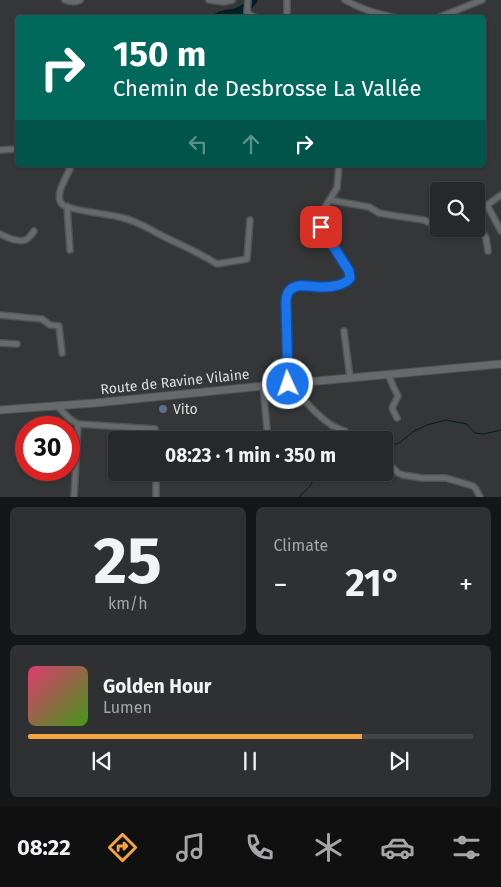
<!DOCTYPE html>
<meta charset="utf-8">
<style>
body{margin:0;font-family:"Fira Sans",sans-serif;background:#2f3032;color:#f1f3f6;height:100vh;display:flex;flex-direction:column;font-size:19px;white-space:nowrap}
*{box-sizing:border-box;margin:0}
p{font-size:16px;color:#a4a6a8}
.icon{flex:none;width:28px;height:28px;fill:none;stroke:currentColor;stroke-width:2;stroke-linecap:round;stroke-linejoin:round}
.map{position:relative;height:497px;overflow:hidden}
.panel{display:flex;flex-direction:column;gap:10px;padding:10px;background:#151617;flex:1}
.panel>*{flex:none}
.top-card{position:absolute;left:15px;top:15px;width:471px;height:152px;border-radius:5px;box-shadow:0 1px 4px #0004,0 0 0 1px #434447;background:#00695c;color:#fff;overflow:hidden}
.fabs{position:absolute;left:430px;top:182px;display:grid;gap:10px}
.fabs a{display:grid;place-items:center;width:55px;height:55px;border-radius:5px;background:#27282a;box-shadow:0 1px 4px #0004,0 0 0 1px #434447;font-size:25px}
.speed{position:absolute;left:15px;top:416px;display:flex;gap:10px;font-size:25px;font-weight:700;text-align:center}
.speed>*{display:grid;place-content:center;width:65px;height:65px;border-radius:50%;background:#27282a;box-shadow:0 1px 4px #0004,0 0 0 1px #434447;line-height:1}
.speed .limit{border:8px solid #d22;background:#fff;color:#111}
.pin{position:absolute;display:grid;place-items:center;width:42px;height:42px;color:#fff;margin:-21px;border-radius:10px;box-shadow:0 2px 8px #0006}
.me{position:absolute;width:55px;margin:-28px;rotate:357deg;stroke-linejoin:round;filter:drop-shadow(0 0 4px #0008)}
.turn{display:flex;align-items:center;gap:18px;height:105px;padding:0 15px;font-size:22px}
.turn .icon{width:65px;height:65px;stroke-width:2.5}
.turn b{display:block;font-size:35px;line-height:42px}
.lanes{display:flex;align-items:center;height:48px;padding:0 15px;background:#0003;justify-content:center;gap:25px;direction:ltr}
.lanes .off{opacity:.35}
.big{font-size:38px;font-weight:700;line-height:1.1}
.panel .card{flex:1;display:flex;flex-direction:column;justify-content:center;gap:8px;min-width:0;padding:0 18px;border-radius:8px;background:#2f3032}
.panel .dial{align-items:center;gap:0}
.dial b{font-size:65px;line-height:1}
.song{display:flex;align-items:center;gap:15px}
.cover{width:60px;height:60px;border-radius:8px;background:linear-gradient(135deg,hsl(340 70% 55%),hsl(100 70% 35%))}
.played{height:5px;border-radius:2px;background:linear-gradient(90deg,#f2a541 75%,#434447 75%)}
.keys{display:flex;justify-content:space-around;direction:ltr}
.heat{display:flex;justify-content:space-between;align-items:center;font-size:28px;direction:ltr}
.panel .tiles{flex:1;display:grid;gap:10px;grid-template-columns:1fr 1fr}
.card:last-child{grid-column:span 2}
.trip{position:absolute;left:108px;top:431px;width:285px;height:50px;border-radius:5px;background:#27282a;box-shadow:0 1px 4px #0004,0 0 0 1px #434447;font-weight:700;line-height:50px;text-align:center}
.dock{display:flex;height:80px;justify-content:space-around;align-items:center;background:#101011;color:#a4a6a8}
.dock .icon{width:35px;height:35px}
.dock .on{color:#f2a541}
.dock b{font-size:22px;color:#f1f3f6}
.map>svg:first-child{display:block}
.water{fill:#021f24}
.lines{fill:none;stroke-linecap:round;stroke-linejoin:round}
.stream{stroke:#021f24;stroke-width:1}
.minor-casing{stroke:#515455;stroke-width:8}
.secondary-casing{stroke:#515455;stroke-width:9}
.minor{stroke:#676a6c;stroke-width:5}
.secondary{stroke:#676a6c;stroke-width:7}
.route-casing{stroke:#114b97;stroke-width:12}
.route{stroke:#1a73e8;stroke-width:9}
.service-dot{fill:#5c6f8a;stroke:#343638;stroke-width:2}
.labels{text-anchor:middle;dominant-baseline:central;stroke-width:5;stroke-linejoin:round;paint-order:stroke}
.street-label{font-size:14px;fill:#dddfe0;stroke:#343638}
.poi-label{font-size:14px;fill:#dddfe0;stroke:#343638;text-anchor:start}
</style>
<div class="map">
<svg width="501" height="497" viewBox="0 0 501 497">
<rect width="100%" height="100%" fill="#343638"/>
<path class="water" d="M250 0H258C250 17 228 17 212 18 216 8 230 11 238 7 242 5 246 2 250 0Z"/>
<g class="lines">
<g class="stream">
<polyline points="372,440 374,440"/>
<polyline points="384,441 390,444 398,444 414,431 427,425 446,420 467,424 475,433 484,434 501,430"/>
<path d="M299 497C310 486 311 488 316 472"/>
</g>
<g class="minor-casing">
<g id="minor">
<path d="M65 0C70 2 75 3 80 0"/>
<polyline points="209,0 223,2 232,0"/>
<polyline points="248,0 247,12 252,16 258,18"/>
<path d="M345 0C363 10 378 14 397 18"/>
<polyline points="287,18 287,0"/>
<polyline points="437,18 482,0"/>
<polyline points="0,150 18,149"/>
<path d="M67 165 70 169C66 178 53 197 63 205 72 211 111 214 123 218 136 221 144 226 155 232 175 243 197 251 217 264L247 259 250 220"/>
<polyline points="462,191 462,186"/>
<polyline points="330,200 369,207 379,213 396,216 424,220 432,224 439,217"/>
<polyline points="487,205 501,231"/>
<polyline points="67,206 70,250"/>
<polyline points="476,213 501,195"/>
<polyline points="476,222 486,238 488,251"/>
<path d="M432 224C440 231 445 233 455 229"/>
<path d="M0 234C6 237 18 243 25 240 28 239 32 234 34 231"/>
<polyline points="0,315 42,319 50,325 59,326 62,353"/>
<polyline points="344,331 350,378"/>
<polyline points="0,343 17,344"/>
<polyline points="388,374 393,386 398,396 392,408 397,418"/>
<path d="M288 384 286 366V303C286 299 286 295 289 291 297 282 310 287 320 287 330 287 343 285 351 279L349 271 321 227 319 221 320 215 337 188 339 165"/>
<path d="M292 384C298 395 319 417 330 424 334 427 339 429 345 431"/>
<polyline points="263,386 268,440"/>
<polyline points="57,406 70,419 78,424 155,429 155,440"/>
<polyline points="384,460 398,473 403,475 422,478 446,478 473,486 476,489 480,497"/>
<polyline points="156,472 156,497"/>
<polyline points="74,497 78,424"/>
</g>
</g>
<g class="secondary-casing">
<polyline id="secondary" points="0,410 95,403 263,386 501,364"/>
</g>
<use href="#minor" class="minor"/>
<use href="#secondary" class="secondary"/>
</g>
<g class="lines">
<g class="route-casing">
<path id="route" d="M288 384 286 303C286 299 286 295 289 291 297 282 310 287 320 287 329 287 344 286 350 278L349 271 321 227"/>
</g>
<use href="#route" class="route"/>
</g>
<circle class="service-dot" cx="163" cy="409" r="5"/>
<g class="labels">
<g class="street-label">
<text transform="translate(175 382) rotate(-6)">Route de Ravine Vilaine</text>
</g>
<g class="poi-label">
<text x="173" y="409">Vito</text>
</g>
</g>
</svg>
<div class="fabs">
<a><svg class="icon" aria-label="search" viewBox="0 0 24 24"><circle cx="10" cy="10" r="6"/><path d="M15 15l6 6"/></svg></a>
</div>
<div class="speed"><div class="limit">30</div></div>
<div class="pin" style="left:321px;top:227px;background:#d93025"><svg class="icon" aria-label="arrive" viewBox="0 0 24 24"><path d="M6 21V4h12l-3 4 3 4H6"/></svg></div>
<svg class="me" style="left:288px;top:384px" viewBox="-20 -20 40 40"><circle r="17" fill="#1a73e8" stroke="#fff" stroke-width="3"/><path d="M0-11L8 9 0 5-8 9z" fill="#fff"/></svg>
<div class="trip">08:23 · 1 min · 350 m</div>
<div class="top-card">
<div class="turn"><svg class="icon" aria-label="right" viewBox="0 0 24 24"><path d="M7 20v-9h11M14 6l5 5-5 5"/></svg><div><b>150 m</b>Chemin de Desbrosse La Vallée</div></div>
<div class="lanes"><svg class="icon off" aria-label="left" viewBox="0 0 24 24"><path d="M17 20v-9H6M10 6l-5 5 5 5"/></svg><svg class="icon off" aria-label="ahead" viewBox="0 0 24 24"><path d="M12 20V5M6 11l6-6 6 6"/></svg><svg class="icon" aria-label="right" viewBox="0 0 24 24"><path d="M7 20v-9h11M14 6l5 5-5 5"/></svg></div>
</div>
</div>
<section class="panel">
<div class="tiles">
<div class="card dial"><b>25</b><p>km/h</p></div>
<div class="card"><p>Climate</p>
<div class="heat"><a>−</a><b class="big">21°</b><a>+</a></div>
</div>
<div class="card">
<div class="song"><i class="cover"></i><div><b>Golden Hour</b><p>Lumen</p></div></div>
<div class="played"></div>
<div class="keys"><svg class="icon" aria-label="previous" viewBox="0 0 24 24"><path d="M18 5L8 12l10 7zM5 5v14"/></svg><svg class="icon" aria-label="pause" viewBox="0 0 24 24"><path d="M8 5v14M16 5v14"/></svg><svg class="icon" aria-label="next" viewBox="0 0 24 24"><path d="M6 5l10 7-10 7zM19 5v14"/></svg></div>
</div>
</div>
</section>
<nav class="dock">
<b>08:22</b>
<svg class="icon on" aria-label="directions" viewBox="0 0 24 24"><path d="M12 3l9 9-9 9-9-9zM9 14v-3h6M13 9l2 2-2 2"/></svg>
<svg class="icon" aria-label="music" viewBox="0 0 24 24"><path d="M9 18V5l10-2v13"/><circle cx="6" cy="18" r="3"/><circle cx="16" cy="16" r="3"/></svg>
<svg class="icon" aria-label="phone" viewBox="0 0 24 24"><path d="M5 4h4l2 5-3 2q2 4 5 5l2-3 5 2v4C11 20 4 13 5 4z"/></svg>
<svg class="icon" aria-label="climate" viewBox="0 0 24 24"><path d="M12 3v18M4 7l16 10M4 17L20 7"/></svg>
<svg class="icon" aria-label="car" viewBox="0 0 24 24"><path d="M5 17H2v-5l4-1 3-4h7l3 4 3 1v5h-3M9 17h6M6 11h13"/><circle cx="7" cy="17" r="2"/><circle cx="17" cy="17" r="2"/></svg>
<svg class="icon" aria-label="filters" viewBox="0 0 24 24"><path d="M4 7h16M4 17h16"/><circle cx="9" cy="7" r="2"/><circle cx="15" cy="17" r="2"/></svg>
</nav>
